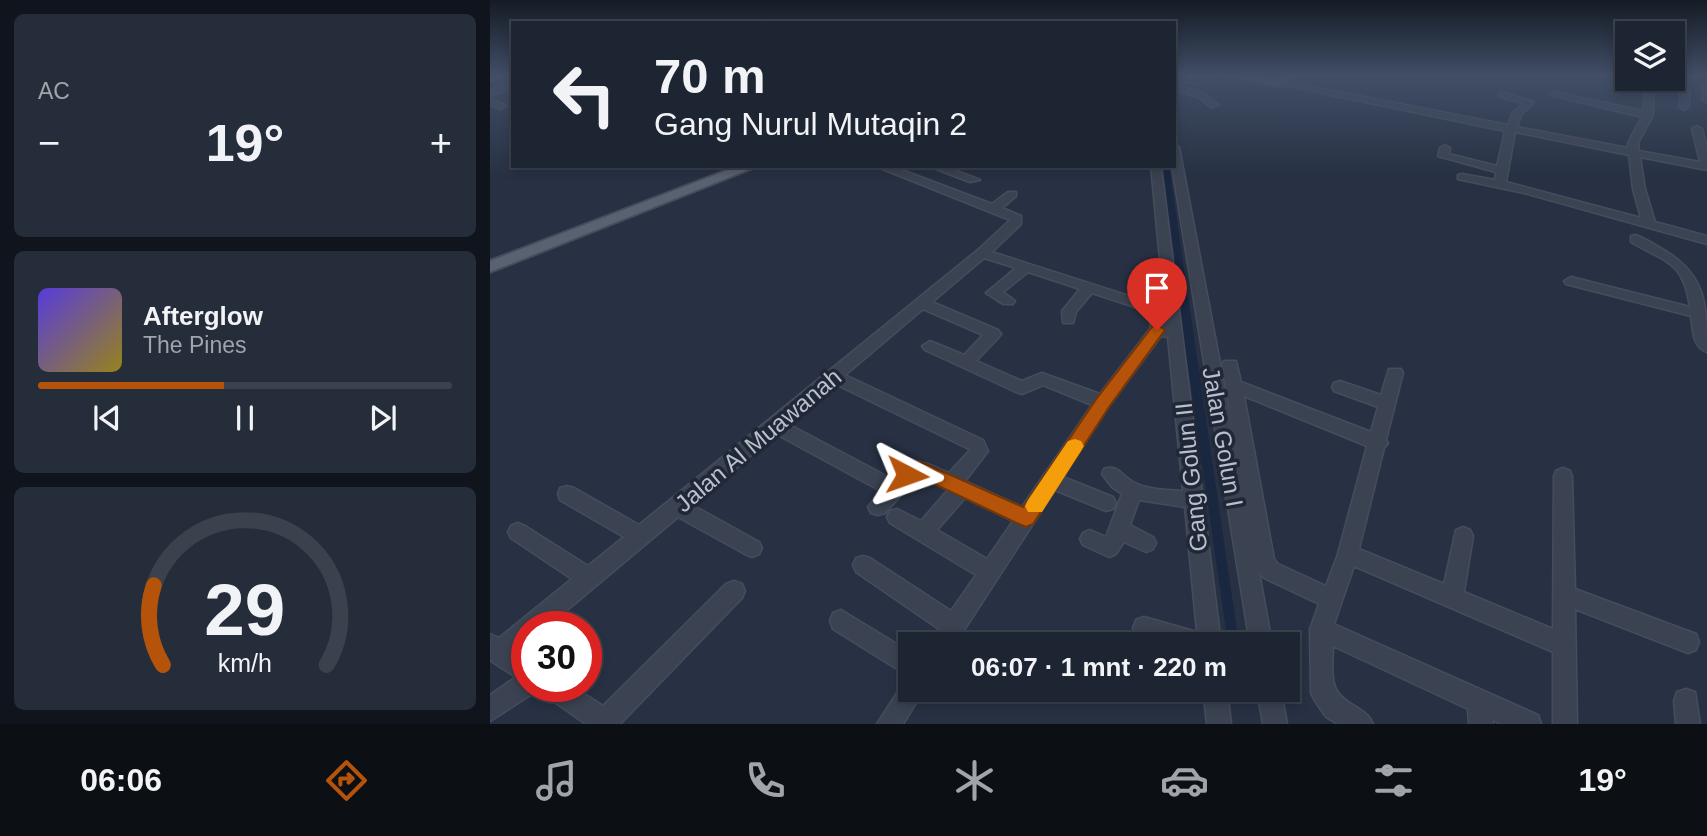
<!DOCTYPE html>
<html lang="id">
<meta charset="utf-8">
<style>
body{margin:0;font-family:Arial,sans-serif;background:#252d3a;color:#f1f3f6;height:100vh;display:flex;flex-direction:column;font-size:26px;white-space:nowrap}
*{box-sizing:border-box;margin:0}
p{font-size:23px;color:#a0a5ac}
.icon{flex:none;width:38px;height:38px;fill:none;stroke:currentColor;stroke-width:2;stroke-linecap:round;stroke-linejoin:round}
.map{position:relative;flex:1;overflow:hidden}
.sheet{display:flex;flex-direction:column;gap:14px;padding:14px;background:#10141c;width:490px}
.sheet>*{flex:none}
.top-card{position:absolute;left:21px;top:21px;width:665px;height:147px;border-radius:0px;box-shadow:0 4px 10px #0003,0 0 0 2px #3b424d;background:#1d2532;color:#f1f3f6;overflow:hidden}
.buttons{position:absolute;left:1125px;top:21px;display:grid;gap:14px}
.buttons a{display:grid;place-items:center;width:70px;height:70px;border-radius:0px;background:#1d2532;box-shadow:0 4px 10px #0003,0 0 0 2px #3b424d;font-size:35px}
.speed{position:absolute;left:21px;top:611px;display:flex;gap:14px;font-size:35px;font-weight:700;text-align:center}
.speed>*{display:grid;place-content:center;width:91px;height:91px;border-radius:50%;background:#1d2532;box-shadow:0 4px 10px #0003,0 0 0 2px #3b424d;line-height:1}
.speed .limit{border:10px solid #d22;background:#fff;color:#111}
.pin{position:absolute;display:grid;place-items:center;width:60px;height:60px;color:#fff;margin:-72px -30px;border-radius:50% 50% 50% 0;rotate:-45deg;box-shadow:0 0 7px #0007}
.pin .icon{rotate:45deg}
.me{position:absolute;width:77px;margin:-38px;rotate:94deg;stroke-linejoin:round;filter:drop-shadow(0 0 5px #0008)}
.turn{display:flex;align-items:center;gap:24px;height:147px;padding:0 28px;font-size:32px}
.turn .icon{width:91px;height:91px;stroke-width:2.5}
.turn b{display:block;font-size:49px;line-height:60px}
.big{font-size:52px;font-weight:700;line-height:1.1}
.sheet .tile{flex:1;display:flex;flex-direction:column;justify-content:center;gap:10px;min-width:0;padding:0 24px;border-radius:10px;background:#252d3a}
.sheet .dial{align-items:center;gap:0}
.dial svg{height:182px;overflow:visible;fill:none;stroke:#3b424d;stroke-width:7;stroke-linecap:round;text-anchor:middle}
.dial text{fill:#f1f3f6;stroke:none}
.song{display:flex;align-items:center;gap:21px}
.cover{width:84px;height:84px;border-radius:10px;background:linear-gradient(135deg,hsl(250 70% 55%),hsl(50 70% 35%))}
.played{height:7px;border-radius:4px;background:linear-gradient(90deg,#b45309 45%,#3b424d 45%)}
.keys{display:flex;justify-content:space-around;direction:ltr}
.heat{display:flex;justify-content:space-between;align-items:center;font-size:38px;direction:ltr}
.trip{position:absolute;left:408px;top:632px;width:402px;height:70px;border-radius:0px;background:#1d2532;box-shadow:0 4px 10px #0003,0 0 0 2px #3b424d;font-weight:700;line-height:70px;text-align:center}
.menu{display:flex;height:112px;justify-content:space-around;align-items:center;background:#0c0f14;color:#a0a5ac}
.menu .icon{width:49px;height:49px}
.menu .selected{color:#b45309}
.menu b{font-size:32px;color:#f1f3f6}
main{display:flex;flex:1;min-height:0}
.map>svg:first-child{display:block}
.water{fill:#192741}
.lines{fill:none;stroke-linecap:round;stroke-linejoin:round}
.minor-casing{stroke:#454c5c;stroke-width:3}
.major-casing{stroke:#454c5c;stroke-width:4}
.minor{fill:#3b4352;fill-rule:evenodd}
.major{fill:#5a6272;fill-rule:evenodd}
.rail{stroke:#5e6779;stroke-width:2.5;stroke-dasharray:4.5 4.5;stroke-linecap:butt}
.route{fill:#b45309;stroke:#753606;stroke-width:2}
.slow{fill:#f59e0b}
.labels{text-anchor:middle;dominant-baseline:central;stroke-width:7;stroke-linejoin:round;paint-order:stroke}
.street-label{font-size:24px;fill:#b9bfcc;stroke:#202838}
</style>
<main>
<section class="sheet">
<div class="tile"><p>AC</p>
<div class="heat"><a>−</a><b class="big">19°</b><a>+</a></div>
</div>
<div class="tile">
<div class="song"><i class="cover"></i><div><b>Afterglow</b><p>The Pines</p></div></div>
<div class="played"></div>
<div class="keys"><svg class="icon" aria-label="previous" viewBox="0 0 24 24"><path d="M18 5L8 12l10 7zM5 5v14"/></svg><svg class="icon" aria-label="pause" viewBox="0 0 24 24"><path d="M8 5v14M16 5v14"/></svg><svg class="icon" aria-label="next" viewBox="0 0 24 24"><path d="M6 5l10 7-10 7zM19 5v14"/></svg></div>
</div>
<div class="tile dial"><svg viewBox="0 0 100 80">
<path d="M14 69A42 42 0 1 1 86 69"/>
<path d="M14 69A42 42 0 0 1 10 34" stroke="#b45309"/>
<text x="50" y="56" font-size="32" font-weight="700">29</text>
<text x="50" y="72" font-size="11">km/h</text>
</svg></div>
</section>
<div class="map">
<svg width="1217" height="724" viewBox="0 0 1217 724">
<rect width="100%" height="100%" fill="#273143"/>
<polygon class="water" points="669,166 679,166 749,644 738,644"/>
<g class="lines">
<g class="minor-casing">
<g id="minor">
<polygon points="684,75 707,78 713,75 723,75 708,84 684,80"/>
<polygon points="1192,75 1200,75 1199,107 1194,110 1189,107"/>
<path d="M1156 79H1164L1163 115 1148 143 1149 151 1210 162 1202 129 1207 126 1212 129 1217 148V170L1150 157 1155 189 1165 222 1217 236V244L1034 193 968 179V175L972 174 1005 180 1006 172 948 156 950 148 955 145 960 148 959 154 1007 166 1015 131 783 83 787 80 1018 125 1022 114 1033 103 1009 97V93L1012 92 1044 102 1031 115 1027 127 1138 148V143L1152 117 1060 95 1065 92 1153 111ZM1025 132 1139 155 1143 189 1151 218 1016 182Z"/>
<polygon points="23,82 23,88 0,96 0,90"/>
<polygon points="1217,83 1217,103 1212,100 1213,86"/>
<polygon points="684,84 714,93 729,105 721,107 708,97 684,90"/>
<polygon points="0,99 14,104 16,106 11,109 0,105"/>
<path d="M684 144 689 147 744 437 732 365 734 361H746L751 382 881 432 888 407 844 391 842 387 844 383 850 381 891 395 899 369H911L913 373 896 440 898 443 894 448 869 549 954 584 966 530 973 527 980 530 983 536 974 592 1063 629 1064 476 1066 471 1073 468 1080 471 1082 476 1085 589 1206 634 1209 642 1206 650 1198 653 1085 609 1087 724H1063V652L864 566 844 624 1048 715 1051 724H1011L1003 720V724H979L978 709 843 646C843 658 840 680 847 691 856 706 876 707 883 724H848L836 717 825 701 821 693 820 629 829 604 774 578 769 572 782 644H760L682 166H684ZM754 396 877 446 848 554 836 586 788 564 784 559Z"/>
<path d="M385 166H401L502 204 518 192H526V196L512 208 531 216V224L502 252 667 305 675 311 661 166H671L731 644H671L646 636 643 628 646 620 654 617 707 632 695 507 649 500 640 525 663 537 666 543 663 549 656 552 634 542 626 554 619 557 593 545 590 539 593 533 600 530 616 537 632 494 622 487 612 474 614 469C628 464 632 476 643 482 658 490 677 490 693 491L678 337 671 336 619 406 573 477 623 497 626 503 623 509 616 511 565 490 465 644H441L449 629 366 572 363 565 366 558 373 556 380 558 461 611 486 575 400 523 397 517 400 511 407 509 431 521 458 490 428 476 395 513 388 515 381 513 378 507 391 491 286 434 202 505 269 542 272 548 269 554 262 557 255 554 188 517 58 626H37V645L29 651 37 657V686H48L45 692 0 721V695L26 677 1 661 0 634 9 638 82 579 21 538 18 532 21 526 28 523 35 526 98 566 134 537 70 500 68 494 70 488 77 486 84 488 149 525 489 249 520 220ZM494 258 526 268 496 293 513 304H523L525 301 513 292 538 272 590 289 572 311 573 323H583L586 312 602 293 657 311 662 315 660 329 610 394 552 373 532 381 486 361 508 338 511 334 508 330 442 302ZM433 309 493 335 474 355 440 341 432 346 435 350 526 392 532 394 553 385 602 405 532 507 475 481 498 451 493 440 355 375ZM345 384 479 449 480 450 459 473C431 461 425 454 402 479L298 424ZM475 498 523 521 497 559 447 530Z"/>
<polygon points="438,166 454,166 490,180 480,182"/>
<path d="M1145 235C1155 238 1165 245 1174 250 1217 276 1217 306 1217 352 1202 347 1203 330 1201 316L1076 284 1074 281 1081 277 1200 307C1193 261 1177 263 1141 242V236Z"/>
<polygon points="244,581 252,584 255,591 252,598 130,724 96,724 53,694 49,686 82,686 113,706 236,584"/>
<polygon points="351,610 420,652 420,677 343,629 340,621 343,613"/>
<polygon points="420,679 420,690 434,690 413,724 387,724 414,682"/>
<polygon points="1196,689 1205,692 1210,724 1186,724 1184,701 1187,692"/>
<polygon points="713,690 737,690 741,724 717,724"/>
<polygon points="767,690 791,690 797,724 773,724"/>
</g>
</g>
<g class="major-casing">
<g id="major">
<polygon points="734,75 786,80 797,75 810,75 787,86"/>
<polygon points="248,166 268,166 0,272 0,261"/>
</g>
</g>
<use href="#minor" class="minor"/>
<use href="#major" class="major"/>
<polyline class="rail" points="0,81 15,75"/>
</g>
<linearGradient id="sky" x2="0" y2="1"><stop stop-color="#151b25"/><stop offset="0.43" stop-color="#414e66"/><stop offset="1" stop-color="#414e66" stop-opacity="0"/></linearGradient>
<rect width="1217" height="176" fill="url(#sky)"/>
<polygon class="route" points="667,325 675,330 619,407 543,524 536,527 529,524 430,477 417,482 411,480 408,475 411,469 429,461 533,507 607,398 662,327"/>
<polygon class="slow" points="585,439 591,441 594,446 591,451 552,512 538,512 535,506 538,500 578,441"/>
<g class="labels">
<g class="street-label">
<text transform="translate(733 437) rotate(80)">Jalan Golun I</text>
<text transform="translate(268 440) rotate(-40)">Jalan Al Muawanah</text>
<text transform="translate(701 477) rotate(-96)">Gang Golun II</text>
</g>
</g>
</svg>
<div class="buttons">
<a><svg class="icon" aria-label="layers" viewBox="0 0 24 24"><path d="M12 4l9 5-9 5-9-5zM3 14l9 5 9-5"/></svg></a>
</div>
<div class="speed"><div class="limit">30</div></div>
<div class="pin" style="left:667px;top:330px;background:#d93025"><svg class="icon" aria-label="arrive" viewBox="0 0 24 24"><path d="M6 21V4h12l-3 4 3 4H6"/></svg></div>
<svg class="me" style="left:417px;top:475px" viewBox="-20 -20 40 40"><path d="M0-17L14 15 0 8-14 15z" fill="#b45309" stroke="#fff" stroke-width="4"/></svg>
<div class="trip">06:07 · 1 mnt · 220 m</div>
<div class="top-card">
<div class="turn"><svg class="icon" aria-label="left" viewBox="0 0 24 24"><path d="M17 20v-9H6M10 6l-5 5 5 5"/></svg><div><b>70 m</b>Gang Nurul Mutaqin 2</div></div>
</div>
</div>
</main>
<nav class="menu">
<b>06:06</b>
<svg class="icon selected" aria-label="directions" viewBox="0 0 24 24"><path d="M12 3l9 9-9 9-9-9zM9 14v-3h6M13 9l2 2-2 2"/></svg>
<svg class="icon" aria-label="music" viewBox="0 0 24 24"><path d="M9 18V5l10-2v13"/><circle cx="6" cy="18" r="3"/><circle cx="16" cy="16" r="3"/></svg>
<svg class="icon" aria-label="phone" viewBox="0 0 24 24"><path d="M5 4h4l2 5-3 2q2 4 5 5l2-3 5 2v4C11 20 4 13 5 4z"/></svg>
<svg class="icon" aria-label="climate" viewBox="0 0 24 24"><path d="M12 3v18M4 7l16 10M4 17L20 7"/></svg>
<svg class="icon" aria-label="car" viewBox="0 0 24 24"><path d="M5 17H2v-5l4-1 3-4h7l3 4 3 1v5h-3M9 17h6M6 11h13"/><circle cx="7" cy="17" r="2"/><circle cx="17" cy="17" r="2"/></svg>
<svg class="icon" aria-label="filters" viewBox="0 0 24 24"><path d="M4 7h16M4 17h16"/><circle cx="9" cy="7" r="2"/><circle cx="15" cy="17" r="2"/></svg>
<b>19°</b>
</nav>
